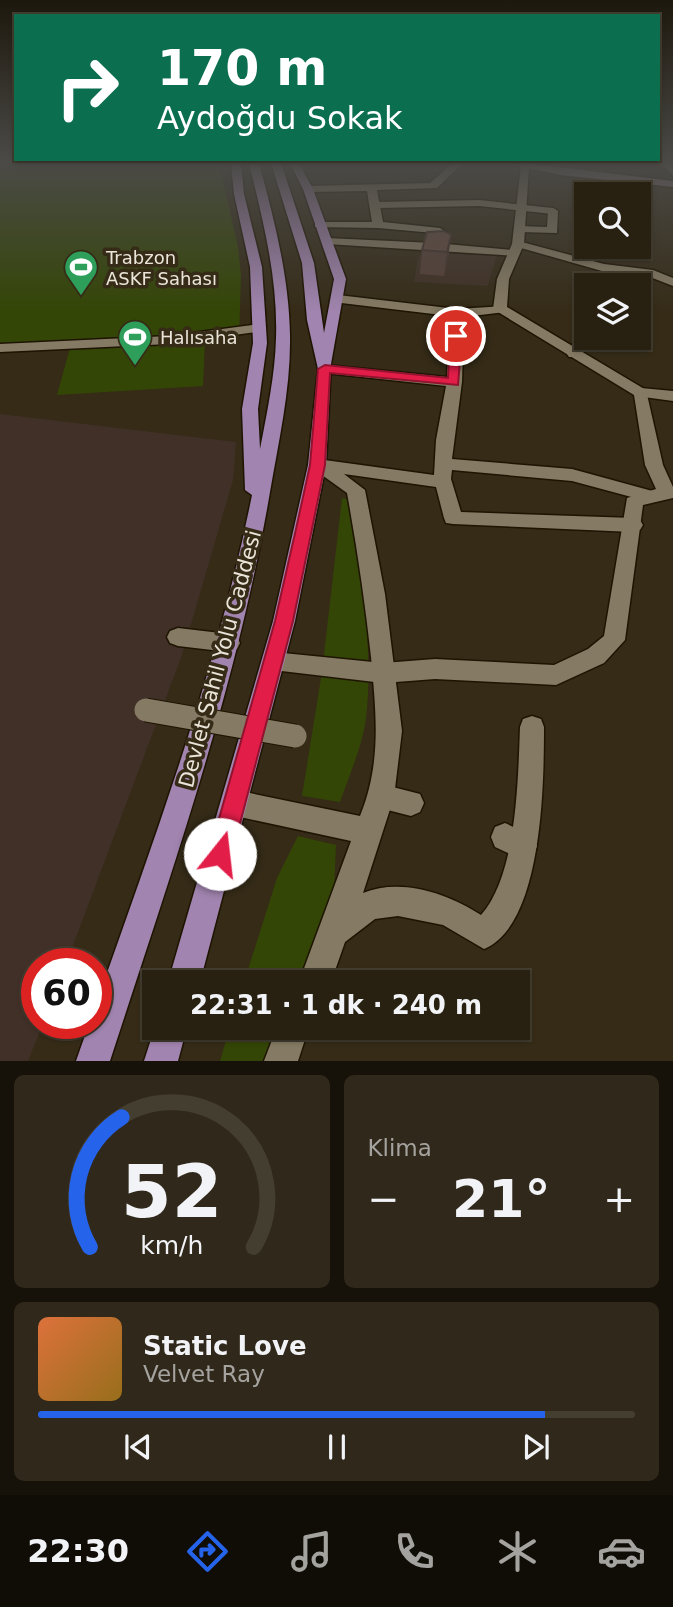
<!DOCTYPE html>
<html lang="tr">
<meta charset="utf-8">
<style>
body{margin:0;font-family:"DejaVu Sans",sans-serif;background:#30281a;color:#f1f3f6;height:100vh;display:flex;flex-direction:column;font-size:26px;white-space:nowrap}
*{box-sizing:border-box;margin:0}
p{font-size:23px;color:#a5a39f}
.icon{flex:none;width:38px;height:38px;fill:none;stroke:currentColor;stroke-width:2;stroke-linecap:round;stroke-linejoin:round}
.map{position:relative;height:1061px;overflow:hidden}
.side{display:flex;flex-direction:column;gap:14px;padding:14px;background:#161209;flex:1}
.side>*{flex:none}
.hud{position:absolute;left:14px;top:14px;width:646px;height:147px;border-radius:0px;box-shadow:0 2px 5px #0004,0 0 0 2px #443e31;background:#0b6e4f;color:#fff;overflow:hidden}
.fabs{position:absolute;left:574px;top:182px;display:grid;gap:14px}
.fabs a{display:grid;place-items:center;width:77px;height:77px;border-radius:0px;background:#282011;box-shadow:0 2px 5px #0004,0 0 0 2px #443e31;font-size:35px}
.speed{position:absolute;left:21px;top:948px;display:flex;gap:14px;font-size:35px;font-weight:700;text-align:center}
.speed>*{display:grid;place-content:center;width:91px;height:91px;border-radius:50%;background:#282011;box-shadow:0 2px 5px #0004,0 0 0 2px #443e31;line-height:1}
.speed .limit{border:10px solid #d22;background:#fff;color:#111}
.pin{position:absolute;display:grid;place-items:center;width:60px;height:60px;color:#fff;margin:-30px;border:4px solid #fff;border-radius:50%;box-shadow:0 2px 7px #0007}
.me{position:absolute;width:77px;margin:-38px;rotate:16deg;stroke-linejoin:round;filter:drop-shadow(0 0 5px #0008)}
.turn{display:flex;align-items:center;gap:24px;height:147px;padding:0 28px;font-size:32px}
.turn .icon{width:91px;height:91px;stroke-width:2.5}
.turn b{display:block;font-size:49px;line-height:60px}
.big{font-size:52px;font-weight:800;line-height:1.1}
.side .card{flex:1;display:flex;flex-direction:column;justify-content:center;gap:10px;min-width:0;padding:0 24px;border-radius:10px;background:#30281a}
.side .dial{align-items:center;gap:0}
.dial svg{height:182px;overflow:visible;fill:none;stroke:#443e31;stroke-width:7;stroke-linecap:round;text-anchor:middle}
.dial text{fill:#f1f3f6;stroke:none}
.song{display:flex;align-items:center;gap:21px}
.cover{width:84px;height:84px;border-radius:10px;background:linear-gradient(135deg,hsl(20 70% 55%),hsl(40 70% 35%))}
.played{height:7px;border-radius:4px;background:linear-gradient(90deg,#2563eb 85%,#443e31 85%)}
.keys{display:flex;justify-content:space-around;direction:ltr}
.heat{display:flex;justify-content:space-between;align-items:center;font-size:38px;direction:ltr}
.side .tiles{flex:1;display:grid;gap:14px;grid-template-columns:1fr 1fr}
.card:last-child{grid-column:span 2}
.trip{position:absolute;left:142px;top:970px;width:388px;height:70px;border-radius:0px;background:#282011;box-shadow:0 2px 5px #0004,0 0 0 2px #443e31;font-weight:800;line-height:70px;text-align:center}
.tabs{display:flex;height:112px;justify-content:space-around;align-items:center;background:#100d07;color:#a5a39f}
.tabs .icon{width:49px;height:49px}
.tabs .on{color:#2563eb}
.tabs b{font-size:32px;color:#f1f3f6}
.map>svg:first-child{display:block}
.commercial{fill:#413027}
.education{fill:#403125}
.green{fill:#344606}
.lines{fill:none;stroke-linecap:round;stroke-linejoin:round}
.pedestrian-casing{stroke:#1d1402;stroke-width:3}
.minor-casing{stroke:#1d1402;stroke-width:3}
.tertiary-casing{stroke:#1d1402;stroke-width:3}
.secondary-casing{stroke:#1d1402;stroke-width:3}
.primary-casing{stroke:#1d1402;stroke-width:3}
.pedestrian{fill:#857a63;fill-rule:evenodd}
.minor{fill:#857a63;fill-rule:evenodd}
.tertiary{fill:#857a63;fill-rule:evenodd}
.secondary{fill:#937f89;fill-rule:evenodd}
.primary{fill:#a184af;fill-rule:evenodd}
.pedestrian-bridge-casing{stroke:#1d1402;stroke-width:25;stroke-linecap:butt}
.pedestrian-bridge{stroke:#857a63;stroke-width:23}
.wall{fill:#554038}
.shaded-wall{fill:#45342e}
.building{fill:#634b41;stroke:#45342e;stroke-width:2}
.route{fill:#e11d48;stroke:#92132f;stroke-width:2}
.labels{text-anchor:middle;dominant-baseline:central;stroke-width:7;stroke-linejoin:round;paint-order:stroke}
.far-poi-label{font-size:18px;fill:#ebe5d9;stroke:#352b17;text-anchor:start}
.street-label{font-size:21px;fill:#ebe5d9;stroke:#352b17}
</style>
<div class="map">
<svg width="673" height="1061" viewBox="0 0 673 1061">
<rect width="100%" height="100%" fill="#352b17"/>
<polygon class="commercial" points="0,414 236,442 233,480 182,655 66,964 37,964 37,1024 43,1024 28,1061 0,1061"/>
<polygon class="education" points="425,248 497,254 488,286 414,282 418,259"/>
<g class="green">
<polygon points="0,163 219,163 238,247 241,275 239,339 235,342 205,341 203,386 57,395 70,348 0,350"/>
<path d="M342 498 347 499C361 572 374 645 366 719 362 747 349 776 340 802L302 796 322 672Z"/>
<polygon points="298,836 336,845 334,890 303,982 244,982 277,878"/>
<polygon points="230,1027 281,1027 269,1061 220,1061"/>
</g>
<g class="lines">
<g class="pedestrian-casing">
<g id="pedestrian">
<polygon points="479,200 553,208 558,211 553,214 479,206 376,208 371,205 376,202"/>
<polygon points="259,324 264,325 264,331 169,344 0,352 0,344 169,336"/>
<polygon points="178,628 229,634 237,637 240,643 237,649 229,652 178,646 170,643 167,637 170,631"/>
<polygon points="273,652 383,663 391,666 395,673 391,680 383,683 273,670 265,668 262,661 265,654"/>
<polygon points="381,784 420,794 424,803 420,812 411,816 372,806 368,797 372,788"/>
<polygon points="505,823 533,836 537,846 533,856 523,860 495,847 491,837 495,827"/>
</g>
</g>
<g class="minor-casing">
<g id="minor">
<polygon points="453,163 463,163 437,188 377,190 383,222 440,228 446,232 446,244 512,250 516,252 516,256 327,244 321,241 327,238 434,243 434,233 378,228 315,227 315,223 319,222 372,222 367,191 308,192 303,189 308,186 430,183"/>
<polygon points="660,163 670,163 673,167 673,175"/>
<polygon points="553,208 558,211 557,233 520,232 514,229 520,226 547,227 548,211"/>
<polygon points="639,240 650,242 652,244 646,247 639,246"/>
<polygon points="518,241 604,264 653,270 673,278 673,286 650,277 602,271 514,246 514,242"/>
<path d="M338 295 457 309 505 306V312L464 317 462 382 452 459 572 469 656 492 659 496 650 502 572 481 452 470 451 479 461 512 633 518 640 520 643 525 640 530 633 532 453 524 446 523 444 518 436 487 344 474 365 490 385 594 402 731 394 797 363 893C401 877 449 894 481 915 517 875 518 779 520 727L523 719 532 716 541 719 544 727C544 782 543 925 484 949L443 925 398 916 375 919 345 942 331 982H299L351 841 235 816 226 812 222 803 226 794 235 790 360 816C382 762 376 713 371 657 365 602 357 548 347 493L308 465 317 459 434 475 436 440 446 386 325 373 318 369 325 365 447 377 450 316 333 302V296Z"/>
<polygon points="586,329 586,338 590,338 579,357 569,357 567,354 581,330"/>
<polygon points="641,388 673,391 673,401 636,396 633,393"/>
<polygon points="277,1027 309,1027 298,1061 264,1061"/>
</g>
</g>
<g class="tertiary-casing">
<polygon id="tertiary" points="521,165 529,167 524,244 509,279 507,307 646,390 663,465 673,487 673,498 643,505 625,640 604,663 556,685 435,679 383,683 375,680 371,673 375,666 383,663 435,659 554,665 588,649 604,636 627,498 656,489 645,465 634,395 493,309 497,279 512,244"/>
</g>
<g class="secondary-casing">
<polygon id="secondary" points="503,163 526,163 673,181 673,187 560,175"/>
</g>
<g class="primary-casing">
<g id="primary">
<path d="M231 163H241L244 194 262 267 267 343 258 409 260 449C267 412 275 375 276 338 278 279 263 220 249 163H259C274 219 289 276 290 335 291 387 279 440 270 492 237 687 171 873 110 1061H76L89 1024H96V1004C155 837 217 670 252 495L245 490 242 409 253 343 250 267 234 194Z"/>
<polygon points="271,163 281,163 314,263 324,333 334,279 303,189 290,163 299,163 313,189 346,279 331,364 326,465 295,621 200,982 168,982 273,621 308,465 318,369 307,320 302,263"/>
<polygon points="155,1027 187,1027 178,1061 144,1061"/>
</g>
</g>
<use href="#pedestrian" class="pedestrian"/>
<use href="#minor" class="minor"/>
<use href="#tertiary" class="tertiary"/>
<use href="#secondary" class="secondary"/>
<use href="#primary" class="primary"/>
<g class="pedestrian-bridge-casing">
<polyline id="pedestrian-bridge" points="146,710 295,736"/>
</g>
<use href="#pedestrian-bridge" class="pedestrian-bridge"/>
</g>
<polygon class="wall" points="451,235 448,258 444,276 420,274 422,250"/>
<polygon class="shaded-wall" points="451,235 448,258 444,276 447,252"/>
<polygon class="building" points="444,231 451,235 447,252 422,250 427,232"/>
<linearGradient id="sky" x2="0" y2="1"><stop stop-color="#1d180d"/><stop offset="0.52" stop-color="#4b4a47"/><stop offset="1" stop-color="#4b4a47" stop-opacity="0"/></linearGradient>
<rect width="673" height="312" fill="url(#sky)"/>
<polygon class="route" points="456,333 462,336 458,385 330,373 325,465 312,529 293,621 232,854 228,862 220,866 212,862 209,854 275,621 296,529 310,465 318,369 325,365 448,378 450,336"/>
<defs>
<g id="stadium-pin" transform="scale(1.75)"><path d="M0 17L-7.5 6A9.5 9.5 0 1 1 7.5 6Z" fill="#2e9e5b" stroke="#352b17"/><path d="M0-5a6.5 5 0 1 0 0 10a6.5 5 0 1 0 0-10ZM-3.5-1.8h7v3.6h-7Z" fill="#fff"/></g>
</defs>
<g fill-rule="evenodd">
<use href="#stadium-pin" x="81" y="267"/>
<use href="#stadium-pin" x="135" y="337"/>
</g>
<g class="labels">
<g class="far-poi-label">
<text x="106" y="257">Trabzon<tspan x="106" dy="21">ASKF Sahası</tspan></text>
<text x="160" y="337">Halısaha</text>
</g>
<g class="street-label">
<text transform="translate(220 659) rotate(-75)">Devlet Sahil Yolu Caddesi</text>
</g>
</g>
</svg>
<div class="fabs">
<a><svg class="icon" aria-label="search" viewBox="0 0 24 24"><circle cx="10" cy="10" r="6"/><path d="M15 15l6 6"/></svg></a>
<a><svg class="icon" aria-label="layers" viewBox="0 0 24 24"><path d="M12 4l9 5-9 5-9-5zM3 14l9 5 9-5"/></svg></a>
</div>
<div class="speed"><div class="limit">60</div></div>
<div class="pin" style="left:456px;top:336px;background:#d93025"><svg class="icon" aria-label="arrive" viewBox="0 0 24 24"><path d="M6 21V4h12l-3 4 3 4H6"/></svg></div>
<svg class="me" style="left:220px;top:854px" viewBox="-20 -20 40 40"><circle r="19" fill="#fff"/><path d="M0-13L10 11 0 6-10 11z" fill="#e11d48"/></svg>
<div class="trip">22:31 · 1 dk · 240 m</div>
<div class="hud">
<div class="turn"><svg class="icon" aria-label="right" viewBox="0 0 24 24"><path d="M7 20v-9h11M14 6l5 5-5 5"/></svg><div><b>170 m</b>Aydoğdu Sokak</div></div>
</div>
</div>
<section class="side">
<div class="tiles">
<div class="card dial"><svg viewBox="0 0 100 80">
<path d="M14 69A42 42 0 1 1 86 69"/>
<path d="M14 69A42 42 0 0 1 28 12" stroke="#2563eb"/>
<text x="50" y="56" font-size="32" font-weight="700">52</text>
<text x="50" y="72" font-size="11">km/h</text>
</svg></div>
<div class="card"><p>Klima</p>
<div class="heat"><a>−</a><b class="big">21°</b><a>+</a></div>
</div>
<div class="card">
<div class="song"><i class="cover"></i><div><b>Static Love</b><p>Velvet Ray</p></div></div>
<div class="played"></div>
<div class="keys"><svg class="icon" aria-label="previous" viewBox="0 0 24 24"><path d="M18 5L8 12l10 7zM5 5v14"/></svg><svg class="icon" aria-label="pause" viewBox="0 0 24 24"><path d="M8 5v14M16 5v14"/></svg><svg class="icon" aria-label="next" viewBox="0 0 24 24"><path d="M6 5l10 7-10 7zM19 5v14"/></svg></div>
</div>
</div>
</section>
<nav class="tabs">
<b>22:30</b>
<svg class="icon on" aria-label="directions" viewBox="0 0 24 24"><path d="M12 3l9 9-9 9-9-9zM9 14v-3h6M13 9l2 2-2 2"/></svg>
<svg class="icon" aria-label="music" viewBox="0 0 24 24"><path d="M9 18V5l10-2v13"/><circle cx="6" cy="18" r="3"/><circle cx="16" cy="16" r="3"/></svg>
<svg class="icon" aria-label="phone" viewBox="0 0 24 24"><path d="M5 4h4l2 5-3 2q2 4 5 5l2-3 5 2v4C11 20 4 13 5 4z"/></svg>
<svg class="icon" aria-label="climate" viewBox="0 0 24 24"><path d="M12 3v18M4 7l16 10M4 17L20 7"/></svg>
<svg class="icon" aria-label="car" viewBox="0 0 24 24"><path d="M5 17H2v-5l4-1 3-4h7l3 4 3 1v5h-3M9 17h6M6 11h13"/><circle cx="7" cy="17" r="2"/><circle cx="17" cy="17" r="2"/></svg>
</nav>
